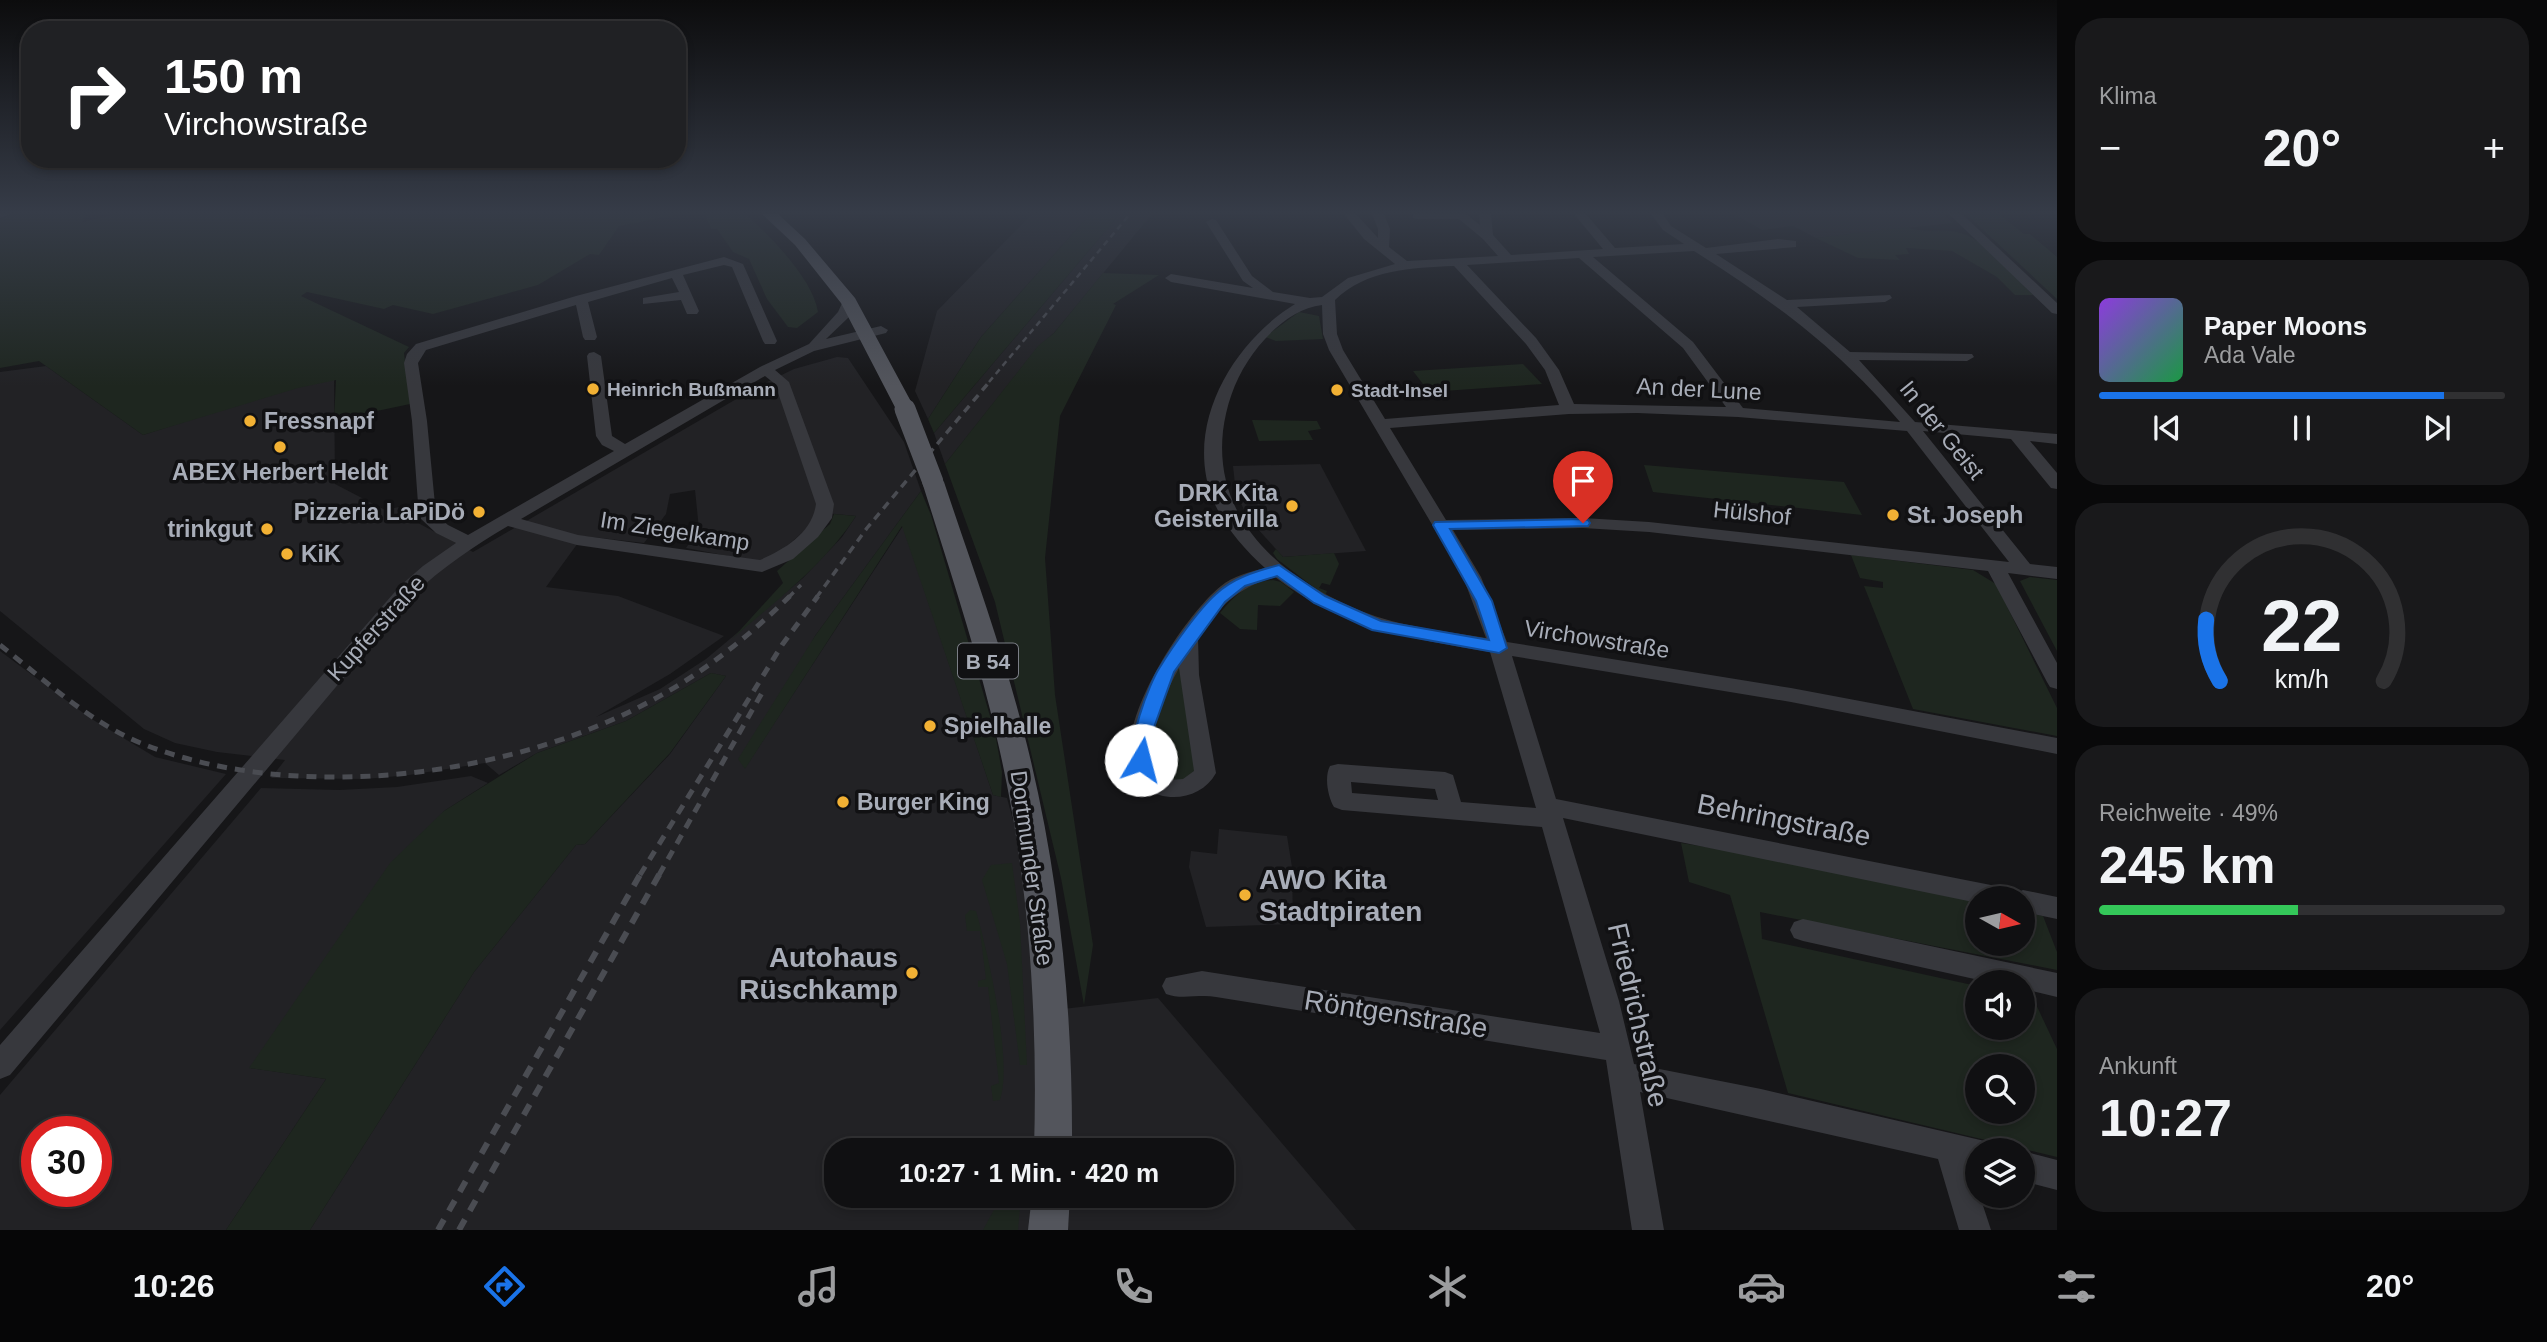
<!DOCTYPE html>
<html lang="de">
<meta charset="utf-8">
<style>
body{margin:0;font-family:Arial,sans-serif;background:#19191b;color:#f1f3f6;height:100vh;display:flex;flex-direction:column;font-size:26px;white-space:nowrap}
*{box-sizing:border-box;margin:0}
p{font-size:23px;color:#9c9d9f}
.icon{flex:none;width:38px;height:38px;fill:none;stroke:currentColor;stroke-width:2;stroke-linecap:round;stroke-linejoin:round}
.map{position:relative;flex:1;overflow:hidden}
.sheet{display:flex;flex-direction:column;gap:18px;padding:18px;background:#09090a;width:490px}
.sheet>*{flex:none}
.banner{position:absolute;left:21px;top:21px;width:665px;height:147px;border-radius:28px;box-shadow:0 4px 10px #0003,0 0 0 2px #303032;background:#202124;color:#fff;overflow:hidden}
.needle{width:46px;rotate:98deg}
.tools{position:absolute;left:1965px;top:886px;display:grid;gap:14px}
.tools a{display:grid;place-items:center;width:70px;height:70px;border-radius:50%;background:#101012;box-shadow:0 4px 10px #0003,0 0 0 2px #303032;font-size:35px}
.speed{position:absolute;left:21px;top:1116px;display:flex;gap:14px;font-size:35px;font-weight:700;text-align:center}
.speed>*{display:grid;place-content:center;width:91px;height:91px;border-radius:50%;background:#101012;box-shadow:0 4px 10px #0003,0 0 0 2px #303032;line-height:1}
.speed .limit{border:10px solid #d22;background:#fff;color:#111}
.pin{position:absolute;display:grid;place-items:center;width:60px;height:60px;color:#fff;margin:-72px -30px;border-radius:50% 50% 50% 0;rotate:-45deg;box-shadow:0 0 7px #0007}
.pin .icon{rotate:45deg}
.me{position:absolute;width:77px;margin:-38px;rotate:8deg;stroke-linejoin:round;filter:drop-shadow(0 0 5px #0008)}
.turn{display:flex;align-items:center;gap:24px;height:147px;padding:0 28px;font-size:32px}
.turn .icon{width:91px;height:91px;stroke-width:2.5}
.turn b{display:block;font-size:49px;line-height:60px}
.big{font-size:52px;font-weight:700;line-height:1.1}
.sheet .tile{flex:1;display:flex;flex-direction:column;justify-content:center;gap:10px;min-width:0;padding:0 24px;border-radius:28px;background:#19191b}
.sheet .dial{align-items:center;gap:0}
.dial svg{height:182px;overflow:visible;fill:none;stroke:#303032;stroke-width:7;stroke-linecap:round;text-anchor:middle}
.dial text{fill:#f1f3f6;stroke:none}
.song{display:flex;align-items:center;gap:21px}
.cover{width:84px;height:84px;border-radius:10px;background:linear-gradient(135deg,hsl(270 70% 55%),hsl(140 70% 35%))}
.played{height:7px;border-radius:4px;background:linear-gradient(90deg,#1a73e8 85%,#303032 85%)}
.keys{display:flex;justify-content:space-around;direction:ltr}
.heat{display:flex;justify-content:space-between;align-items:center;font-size:38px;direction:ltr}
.charge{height:10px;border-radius:5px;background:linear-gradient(90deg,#34c759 49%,#303032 0)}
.trip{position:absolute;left:824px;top:1138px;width:410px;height:70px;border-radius:28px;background:#101012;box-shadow:0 4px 10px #0003,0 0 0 2px #303032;font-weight:700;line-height:70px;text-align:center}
.tabs{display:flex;height:112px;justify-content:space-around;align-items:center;background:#060607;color:#9c9d9f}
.tabs .icon{width:49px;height:49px}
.tabs .selected{color:#1a73e8}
.tabs b{font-size:32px;color:#f1f3f6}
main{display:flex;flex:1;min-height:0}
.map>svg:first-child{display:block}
.built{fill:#222225;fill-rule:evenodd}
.green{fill:#1e261f;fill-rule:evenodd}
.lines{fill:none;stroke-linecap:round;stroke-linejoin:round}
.minor{fill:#37383d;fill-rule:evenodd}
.major{fill:#53555c;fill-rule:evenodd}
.rail-far3{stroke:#4a4c52;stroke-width:2.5;stroke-dasharray:6 4.5;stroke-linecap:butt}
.rail-far2{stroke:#4a4c52;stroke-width:3.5;stroke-dasharray:8 6;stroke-linecap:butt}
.rail-far1{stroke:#4a4c52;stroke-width:5;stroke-dasharray:10 8;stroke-linecap:butt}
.rail{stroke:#4a4c52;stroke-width:6;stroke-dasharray:12 10;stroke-linecap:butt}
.major-bridge{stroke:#53555c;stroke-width:21}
.route{fill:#1a73e8;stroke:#114b97;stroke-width:2}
.poi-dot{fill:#f2b134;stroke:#111113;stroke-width:2.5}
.labels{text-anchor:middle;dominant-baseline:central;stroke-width:7;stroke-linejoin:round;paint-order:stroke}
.far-poi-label{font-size:19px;font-weight:bold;fill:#a8adb8;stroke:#111113;text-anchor:start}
.shield{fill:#111113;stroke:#7b7e86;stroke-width:2}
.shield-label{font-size:21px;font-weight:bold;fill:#a8adb8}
.street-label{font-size:23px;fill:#a8adb8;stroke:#111113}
.poi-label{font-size:23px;font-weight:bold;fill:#a8adb8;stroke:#111113;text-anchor:start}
.near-street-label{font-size:28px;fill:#a8adb8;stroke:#111113}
.near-poi-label{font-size:28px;font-weight:bold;fill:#a8adb8;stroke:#111113;text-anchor:start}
</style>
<main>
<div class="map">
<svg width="2057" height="1230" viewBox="0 0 2057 1230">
<rect width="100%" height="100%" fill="#161618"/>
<g class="built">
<polygon points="1032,214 1090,214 981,337 928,419 915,391 937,311"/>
<polygon points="1120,214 1152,214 1054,333 1038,347 945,464 934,433"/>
<polygon points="1734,214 1944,214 1953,223 1816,238 1793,226 1762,230"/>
<path d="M837 357 848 358 904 442 921 491 815 636 745 768 903 526 993 795 1007 798 1025 865 1037 1012 1158 998 1356 1230H310L474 972 576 845 585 844 670 754 726 676 711 673 626 721 537 753 499 775 485 763 409 775 365 779 271 778 285 760 217 752 175 743 144 729 0 611V372L46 366 143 435 334 374 335 484 385 510 417 503 418 523 473 552 757 387 794 369ZM695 490 699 529 686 548 760 562 773 558 825 513 856 516 842 537 803 578 706 659 660 689 596 717 670 674 724 636 618 596 546 587 583 536 644 543 666 514 670 494ZM836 1150H1222V1195H836Z"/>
<polygon points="1320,464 1366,551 1283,557 1248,518 1236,493 1233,466"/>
<polygon points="0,651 90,718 155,757 226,774 0,1030"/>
<path d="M471 776 488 783 444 811 250 1068 326 1079 226 1230H0V1095L261 788 339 790 397 787ZM37 1132H96V1192H37Z"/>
<polygon points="1219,829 1287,836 1292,867 1293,924 1206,927 1189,867 1191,851 1217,854"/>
</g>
<g class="green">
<polygon points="13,214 87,214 82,222 117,214 290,214 312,218 327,214 681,214 619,226 599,255 590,254 538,285 433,314 393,305 384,309 307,292 301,296 409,347 404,353 410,404 334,420 336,380 298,388 143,435 39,361 0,368 0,219"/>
<path d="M705 214H746C770 236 813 279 818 312L797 328 788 327 767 299 749 259 733 252 717 229H711Z"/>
<polygon points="1090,214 1120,214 934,433 928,419 981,337"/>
<polygon points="1966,214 1999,214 2024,234 2030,234 2057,257 2057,299"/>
<path d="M1907 227C1924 234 1940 228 1957 232 1987 239 2011 274 2033 295H2015L1997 277 1952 251 1906 248 1909 254 1895 255 1900 260 1858 258 1816 238Z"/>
<polygon points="1103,273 1159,275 1113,304 1116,305 1060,416 1045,558 1055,695 1093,945 1084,1005 1061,878 995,602 945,464 1038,346 1054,333"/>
<polygon points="1299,312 1319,316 1323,339 1276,341 1265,337"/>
<polygon points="1523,364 1542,384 1429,392 1413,371"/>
<polygon points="1252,420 1317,421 1321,429 1308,431 1313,440 1259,441"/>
<polygon points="1644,465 1844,482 1862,515 1653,492"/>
<polygon points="921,491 931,515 995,733 1002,772 1001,797 993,795 902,526 745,769 738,759 815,636"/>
<path d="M834 514 856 516C824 565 776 601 732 639L783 583 777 571 830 524Z"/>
<polygon points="1276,549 1283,557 1334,553 1339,564 1330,585 1322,583 1319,588 1327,591 1325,596 1277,559 1273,553"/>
<polygon points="1851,555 1973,570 1996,584 2057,708 2057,736 1913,709 1864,586 1883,588 1883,582 1860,578"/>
<polygon points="2030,577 2057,580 2057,651 2020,581"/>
<path d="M1273 580 1281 582 1294 592 1280 606 1258 605 1257 630 1240 629 1220 613C1235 595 1249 582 1273 580Z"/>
<polygon points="1179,658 1199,773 1182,785 1151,774 1146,743"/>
<polygon points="711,673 726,676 670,753 585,844 576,845 474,972 310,1230 226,1230 326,1079 249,1068 390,863 444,811 537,753 626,721"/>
<path d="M1681 843 1731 851 1977 902 1978 943H2023V912L2043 916 2057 952V970L1760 912 1762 939 1977 986 1978 1027H2023V996L2033 998 2057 1049V1157L1788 1093 1730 895 1689 882ZM1978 1066H2023V1111H1978Z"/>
<polygon points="1012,863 1020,923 1027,1065 1020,1065 1007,964 982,880 991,865"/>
<path d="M970 910 976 911C988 953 1013 1061 1000 1100L993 1101 991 1086 999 1083 988 987H978V981L986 979 980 931H967L965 915Z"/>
<polygon points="1002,1195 1021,1195 1018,1230 983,1230"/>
</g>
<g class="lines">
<g class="minor">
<polygon points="0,214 11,214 0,218"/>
<path d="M1344 214H1356L1378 238V229L1372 214H1384L1390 229 1389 247 1407 261 1498 256 1483 239 1459 219H1417L1413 218V214H1466L1480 225 1479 214H1491L1493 235 1511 255 1603 249 1574 214H1586L1615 248 1684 244 1663 230 1651 214H1663L1671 226 1706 248 1778 239 1796 241V247L1716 254 1787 300 1890 295 1892 298 1885 302 1797 307 1850 352 1972 354 1974 357 1967 361 1859 360 1915 422 2057 434V444L2030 441 2057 473V489L2051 488 2011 439 1923 431 2030 564 2057 567V579L2008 573 2057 663V689L2050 687 2047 682 1988 571 1649 532 1583 528 1453 530 1481 577 1507 642 1791 688 2057 738V754L1791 702 1512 656 1556 799 2006 888 2016 893 2023 890 2057 897V919L2023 912V898H1978V903L1563 818 1619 1001 1634 1064 1761 1089 1989 1142 1992 1150H1978V1168L1970 1166 1991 1230H1959L1938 1159 1640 1092 1664 1230H1632L1606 1060 1216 997C1199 994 1181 1000 1166 994L1162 986 1166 978 1202 971 1600 1033 1542 827 1342 810 1334 807C1328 797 1324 777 1330 766L1338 764 1445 772 1453 775 1461 802 1536 808 1490 652C1410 638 1342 629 1275 577 1239 587 1218 607 1198 638L1199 675 1216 773C1197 808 1139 805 1130 763 1121 714 1184 616 1221 586 1233 576 1250 572 1265 568 1244 549 1224 526 1213 500 1183 425 1233 342 1295 304L1171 282 1165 278 1171 274 1253 288 1243 281 1206 222 1212 219 1216 220 1252 276 1273 292 1310 298 1322 297 1348 278 1395 264 1364 239ZM1694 251C1774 302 1838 348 1900 422L1743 408 1693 342 1593 257ZM1579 258 1683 348 1726 407 1574 404 1559 370 1536 338 1467 265ZM1454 266 1526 344 1545 370 1559 405 1385 419 1343 350 1337 334 1335 300C1367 269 1411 268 1454 266ZM1322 305 1323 334 1329 350 1463 577 1486 638C1445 631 1401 627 1361 611 1285 580 1213 522 1223 431 1226 407 1234 382 1248 361 1263 337 1292 308 1322 305ZM1637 413 1738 417 1907 431 2009 562 1649 522 1583 518 1446 520 1390 428 1569 414ZM1179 668 1194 771 1183 779 1169 780 1155 769C1143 735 1164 697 1179 668ZM1351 782 1435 789 1438 800 1352 793Z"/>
<polygon points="1949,214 1962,214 2057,303 2057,314 2052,313"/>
<path d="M724 257 743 264 777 341 775 344H765L763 341 732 267 724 265 683 275 699 311 697 314H687L681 300 643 304V298L679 292 672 278 588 302 597 337 595 340H585L583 337 576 305 426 350 418 363 427 421 436 515 448 525 468 535 614 451 602 445 596 436 587 356 589 353 594 352 601 356 612 436 625 444 760 367 809 344 838 312 844 299 849 298 856 302 849 317 826 339 881 326 888 330 886 333 814 351 775 370 789 382 834 504 832 518 818 537 793 559 762 572 577 545 508 526C474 546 443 567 414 594L10 1075 0 1079V1045L400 586 423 566 456 543 436 533 419 517 412 421 404 363 407 354 416 344 576 296ZM765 376 775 384 816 504C812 533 785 549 760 560L578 535 521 519Z"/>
<polygon points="1803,919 2057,973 2057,997 2023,989 2023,982 1988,982 1803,941 1794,938 1790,930 1794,922"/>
<polygon points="2023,1151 2057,1160 2057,1190 2023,1181"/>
</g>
<g class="major">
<polygon points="762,214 778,214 805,239 855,298 915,409 912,413 898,413 841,303 795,245"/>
<path d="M933 476 940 478 944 482C973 569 1005 656 1027 745 1060 878 1073 1013 1072 1150H1034C1038 1013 1029 877 998 743 978 654 949 568 922 482L926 478Z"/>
<polygon points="1032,1195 1070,1195 1068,1230 1028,1230"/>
</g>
<polyline class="rail-far3" points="989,382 1130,214"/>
<g class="rail-far2">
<polyline points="788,598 801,585"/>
<polyline points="816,598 867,528 990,381"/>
</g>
<g class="rail-far1">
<path d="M0 645C46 681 92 725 148 746 304 805 522 776 665 693 711 667 752 633 790 596"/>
<polyline points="640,875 782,645 818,596"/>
<polyline points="659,875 763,691"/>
</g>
<g class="rail">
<polyline points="438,1230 641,873"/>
<polyline points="459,1230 660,873"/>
</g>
<polyline class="major-bridge" points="905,409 933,482"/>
</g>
<linearGradient id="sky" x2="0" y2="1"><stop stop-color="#0c0c0d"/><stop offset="0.55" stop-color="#363c48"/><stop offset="1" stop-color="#363c48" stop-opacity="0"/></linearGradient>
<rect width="2057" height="386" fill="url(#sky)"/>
<path class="route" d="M1583 519 1588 520 1590 523 1588 526 1450 529 1492 601 1507 648 1499 653 1372 630 1314 603 1277 576 1245 586 1225 602 1174 672 1152 733 1147 765H1134C1125 748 1149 683 1160 667 1172 647 1199 609 1216 594 1233 578 1256 571 1279 565L1325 596 1381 621 1489 640 1476 601 1433 525 1435 522Z"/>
<g class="poi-dot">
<circle cx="593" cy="389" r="7"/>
<circle cx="1337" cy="390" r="7"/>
<circle cx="250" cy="421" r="7"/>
<circle cx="280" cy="447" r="7"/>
<circle cx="1292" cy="506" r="7"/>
<circle cx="479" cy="512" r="7"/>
<circle cx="1893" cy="515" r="7"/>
<circle cx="267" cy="529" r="7"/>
<circle cx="287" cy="554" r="7"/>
<circle cx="930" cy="726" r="7"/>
<circle cx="843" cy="802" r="7"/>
<circle cx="1245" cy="895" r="7"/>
<circle cx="912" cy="973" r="7"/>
</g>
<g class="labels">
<g class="far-poi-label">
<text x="607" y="389">Heinrich Bußmann</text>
<text x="1351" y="390">Stadt-Insel</text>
</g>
<rect class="shield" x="958" y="643.5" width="60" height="35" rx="5"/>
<g class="shield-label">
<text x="988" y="661">B 54</text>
</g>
<g class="street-label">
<text transform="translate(1699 389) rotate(3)">An der Lune</text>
<text transform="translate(1942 430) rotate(51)">In der Geist</text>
<text transform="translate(1752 513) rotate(6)">Hülshof</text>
<text transform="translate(675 531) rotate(9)">Im Ziegelkamp</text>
<text transform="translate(376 628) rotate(-48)">Kupferstraße</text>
<text transform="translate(1597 639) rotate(9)">Virchowstraße</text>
<text transform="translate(1032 868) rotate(82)">Dortmunder Straße</text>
</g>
<g class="poi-label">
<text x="264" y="421">Fressnapf</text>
<text x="280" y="472" text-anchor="middle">ABEX Herbert Heldt</text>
<text x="1278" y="493" text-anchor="end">DRK Kita<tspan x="1278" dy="26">Geistervilla</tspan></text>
<text x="465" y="512" text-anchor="end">Pizzeria LaPiDö</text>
<text x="1907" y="515">St. Joseph</text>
<text x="253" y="529" text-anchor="end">trinkgut</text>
<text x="301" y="554">KiK</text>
<text x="944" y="726">Spielhalle</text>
<text x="857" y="802">Burger King</text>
</g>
<g class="near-street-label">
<text transform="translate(1784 820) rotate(11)">Behringstraße</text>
<text transform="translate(1396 1014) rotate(9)">Röntgenstraße</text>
<text transform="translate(1638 1015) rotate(77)">Friedrichstraße</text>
</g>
<g class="near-poi-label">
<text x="1259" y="879">AWO Kita<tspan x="1259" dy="32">Stadtpiraten</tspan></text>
<text x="898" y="957" text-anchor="end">Autohaus<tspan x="898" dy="32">Rüschkamp</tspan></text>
</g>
</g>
</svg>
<div class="tools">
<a><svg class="needle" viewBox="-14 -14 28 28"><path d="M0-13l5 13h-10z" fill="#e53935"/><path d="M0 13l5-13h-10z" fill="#9c9d9f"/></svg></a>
<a><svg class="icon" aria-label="sound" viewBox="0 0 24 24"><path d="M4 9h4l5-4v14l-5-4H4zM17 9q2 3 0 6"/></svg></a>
<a><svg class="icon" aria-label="search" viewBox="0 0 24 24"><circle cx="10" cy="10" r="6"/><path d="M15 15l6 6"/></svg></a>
<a><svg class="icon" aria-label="layers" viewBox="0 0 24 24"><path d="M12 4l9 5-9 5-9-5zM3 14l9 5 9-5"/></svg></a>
</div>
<div class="speed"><div class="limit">30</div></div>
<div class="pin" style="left:1583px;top:523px;background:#d93025"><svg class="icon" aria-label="arrive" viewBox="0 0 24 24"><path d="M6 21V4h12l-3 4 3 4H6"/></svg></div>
<svg class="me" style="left:1141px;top:760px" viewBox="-20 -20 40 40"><circle r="19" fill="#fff"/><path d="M0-13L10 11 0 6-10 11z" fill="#1a73e8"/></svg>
<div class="trip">10:27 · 1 Min. · 420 m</div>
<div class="banner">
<div class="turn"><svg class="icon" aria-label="right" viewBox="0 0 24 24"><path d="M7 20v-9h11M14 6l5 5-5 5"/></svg><div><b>150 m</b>Virchowstraße</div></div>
</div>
</div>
<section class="sheet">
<div class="tile"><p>Klima</p>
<div class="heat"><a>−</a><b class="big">20°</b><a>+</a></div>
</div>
<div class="tile">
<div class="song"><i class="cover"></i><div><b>Paper Moons</b><p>Ada Vale</p></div></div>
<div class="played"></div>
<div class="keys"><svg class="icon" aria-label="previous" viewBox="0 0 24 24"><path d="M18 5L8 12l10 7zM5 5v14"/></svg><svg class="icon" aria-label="pause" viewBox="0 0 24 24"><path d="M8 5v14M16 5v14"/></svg><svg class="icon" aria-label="next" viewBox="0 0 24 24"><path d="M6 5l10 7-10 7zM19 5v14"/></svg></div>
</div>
<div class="tile dial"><svg viewBox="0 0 100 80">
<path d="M14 69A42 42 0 1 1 86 69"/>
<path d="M14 69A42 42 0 0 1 8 42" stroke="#1a73e8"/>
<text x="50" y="56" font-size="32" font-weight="700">22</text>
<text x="50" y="72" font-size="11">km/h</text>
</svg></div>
<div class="tile"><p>Reichweite · 49%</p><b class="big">245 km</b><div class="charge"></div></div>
<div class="tile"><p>Ankunft</p><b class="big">10:27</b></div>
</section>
</main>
<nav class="tabs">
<b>10:26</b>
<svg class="icon selected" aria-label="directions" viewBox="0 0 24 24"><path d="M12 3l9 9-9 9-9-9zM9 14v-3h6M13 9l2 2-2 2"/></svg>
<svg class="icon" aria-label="music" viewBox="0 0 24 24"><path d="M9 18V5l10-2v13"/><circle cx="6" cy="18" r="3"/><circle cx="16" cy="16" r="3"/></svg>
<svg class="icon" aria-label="phone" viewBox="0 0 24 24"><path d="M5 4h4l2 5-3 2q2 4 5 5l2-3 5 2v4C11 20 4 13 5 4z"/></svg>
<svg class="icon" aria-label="climate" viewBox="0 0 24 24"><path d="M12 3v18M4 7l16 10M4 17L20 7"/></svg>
<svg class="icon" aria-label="car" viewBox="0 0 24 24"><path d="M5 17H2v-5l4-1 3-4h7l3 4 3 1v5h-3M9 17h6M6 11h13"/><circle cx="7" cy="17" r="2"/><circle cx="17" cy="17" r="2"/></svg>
<svg class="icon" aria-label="filters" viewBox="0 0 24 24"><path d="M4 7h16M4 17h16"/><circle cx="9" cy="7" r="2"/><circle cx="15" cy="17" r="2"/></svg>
<b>20°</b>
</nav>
